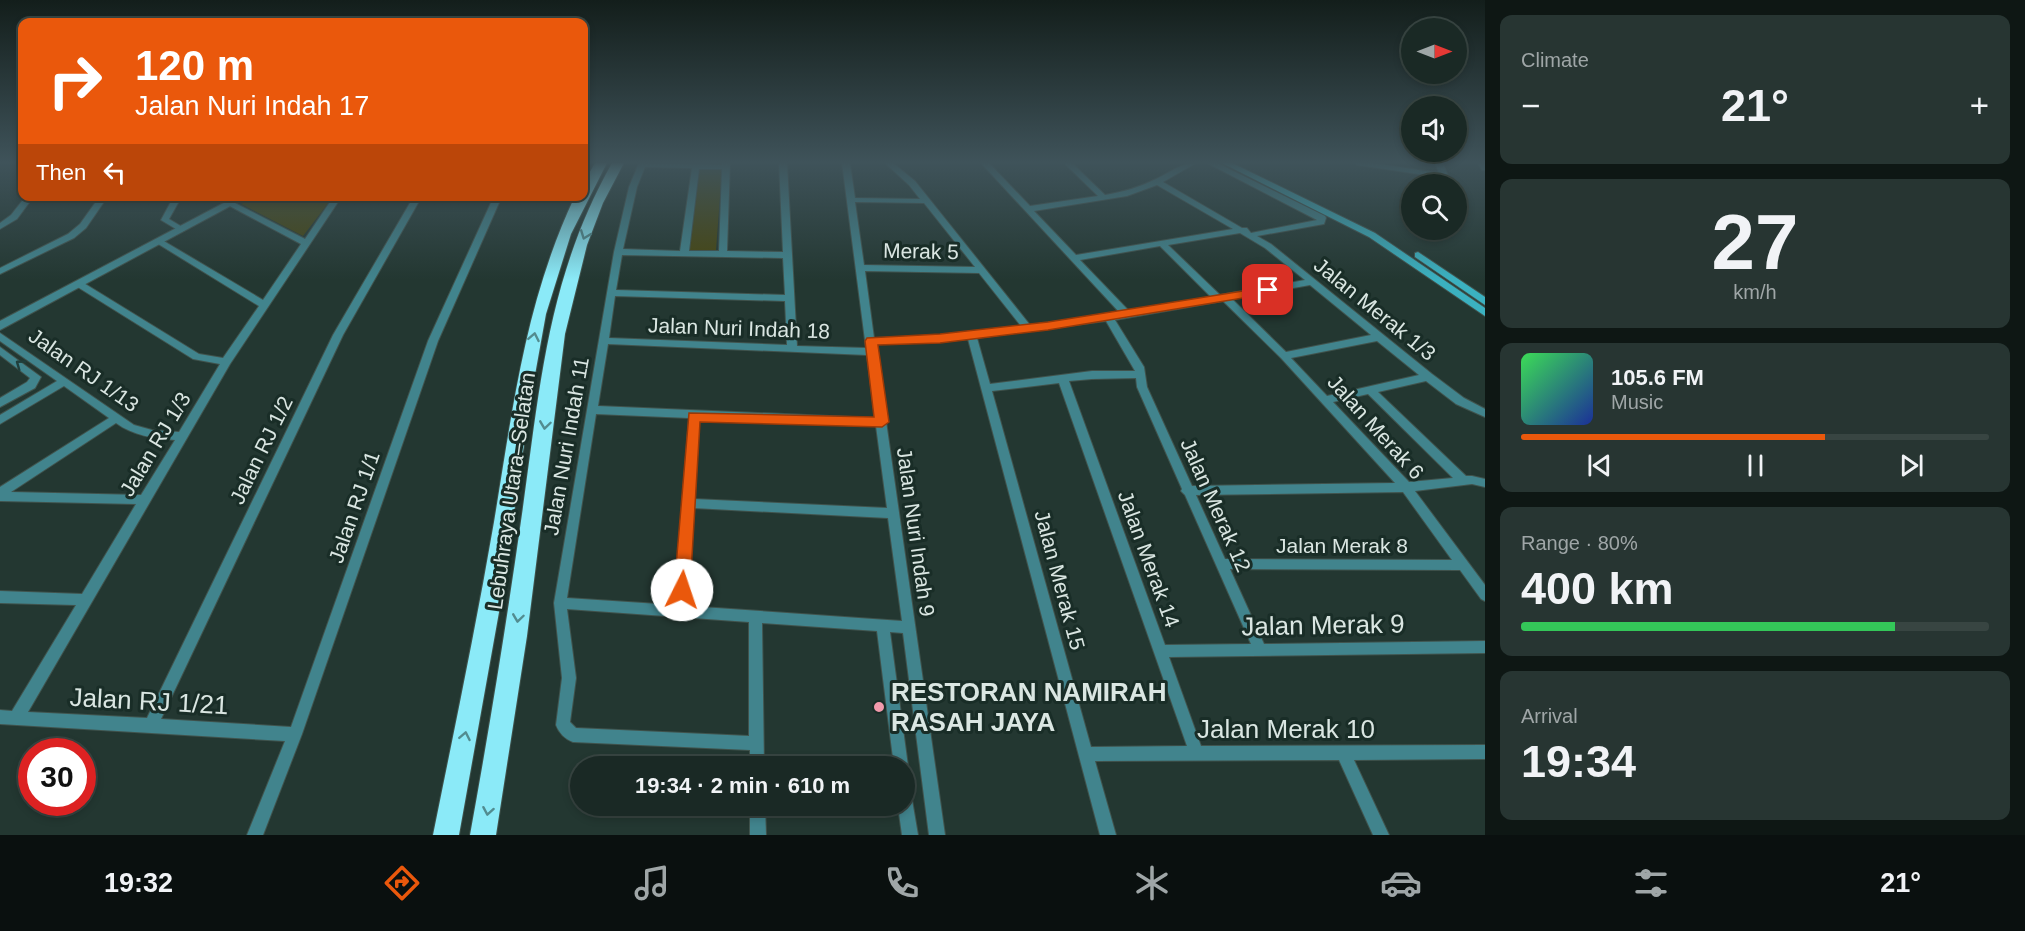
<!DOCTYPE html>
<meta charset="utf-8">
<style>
body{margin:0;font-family:Helvetica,sans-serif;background:#273532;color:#f1f3f6;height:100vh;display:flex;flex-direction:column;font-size:22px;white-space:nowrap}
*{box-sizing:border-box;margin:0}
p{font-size:20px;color:#9fa6a7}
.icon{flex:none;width:33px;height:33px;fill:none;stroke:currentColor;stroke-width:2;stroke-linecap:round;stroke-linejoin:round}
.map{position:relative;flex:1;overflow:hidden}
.panel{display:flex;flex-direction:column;gap:15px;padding:15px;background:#0e1714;width:540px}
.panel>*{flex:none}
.top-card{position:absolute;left:18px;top:18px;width:570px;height:183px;border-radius:12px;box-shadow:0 3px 9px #0003,0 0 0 2px #384542;background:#ea580c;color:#fff;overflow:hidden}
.needle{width:39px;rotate:90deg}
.fabs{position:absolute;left:1401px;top:18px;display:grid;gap:12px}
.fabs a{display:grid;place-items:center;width:66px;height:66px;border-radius:50%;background:#1a2925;box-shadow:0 3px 9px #0003,0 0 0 2px #384542;font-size:30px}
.speed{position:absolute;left:18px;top:738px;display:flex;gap:12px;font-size:30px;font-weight:700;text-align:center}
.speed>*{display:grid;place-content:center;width:78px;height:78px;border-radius:50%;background:#1a2925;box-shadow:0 3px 9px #0003,0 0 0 2px #384542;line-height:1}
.speed .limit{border:9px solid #d22;background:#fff;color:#111}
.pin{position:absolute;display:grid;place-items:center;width:51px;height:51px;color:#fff;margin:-26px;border-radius:12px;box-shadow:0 3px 9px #0006}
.me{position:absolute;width:66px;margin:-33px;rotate:4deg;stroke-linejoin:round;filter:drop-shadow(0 0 4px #0008)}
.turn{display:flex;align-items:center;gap:21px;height:126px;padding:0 18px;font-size:27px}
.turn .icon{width:78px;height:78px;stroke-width:2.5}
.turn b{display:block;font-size:42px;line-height:51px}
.then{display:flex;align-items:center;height:57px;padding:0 18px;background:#0003;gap:12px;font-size:22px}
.big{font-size:45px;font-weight:700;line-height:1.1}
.panel .widget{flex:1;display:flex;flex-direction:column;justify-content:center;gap:9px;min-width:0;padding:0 21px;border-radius:12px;background:#273532}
.panel .dial{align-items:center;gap:0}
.dial b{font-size:78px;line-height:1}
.song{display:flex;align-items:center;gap:18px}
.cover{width:72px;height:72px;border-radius:9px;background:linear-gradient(135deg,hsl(130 70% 55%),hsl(230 70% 35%))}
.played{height:6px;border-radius:3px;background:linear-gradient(90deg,#ea580c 65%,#384542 65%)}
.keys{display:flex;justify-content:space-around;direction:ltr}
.heat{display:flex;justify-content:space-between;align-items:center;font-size:33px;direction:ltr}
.charge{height:9px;border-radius:4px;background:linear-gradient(90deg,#34c759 80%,#384542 0)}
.trip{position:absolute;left:570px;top:756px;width:345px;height:60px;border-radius:30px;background:#1a2925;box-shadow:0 3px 9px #0003,0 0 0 2px #384542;font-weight:700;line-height:60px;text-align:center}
.dock{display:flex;height:96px;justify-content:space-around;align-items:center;background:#0a100f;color:#9fa6a7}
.dock .icon{width:42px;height:42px}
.dock .current{color:#ea580c}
.dock b{font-size:27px;color:#f1f3f6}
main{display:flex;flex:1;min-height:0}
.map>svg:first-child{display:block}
.green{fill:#47450c}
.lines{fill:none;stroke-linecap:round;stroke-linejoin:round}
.minor-casing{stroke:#40534d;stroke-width:2}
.tertiary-casing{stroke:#40534d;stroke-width:2}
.secondary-casing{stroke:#40534d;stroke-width:2}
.motorway-casing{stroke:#40534d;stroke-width:2}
.minor{fill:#41848d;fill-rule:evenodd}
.tertiary{fill:#41848d;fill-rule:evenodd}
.secondary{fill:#3bb1c0;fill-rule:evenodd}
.motorway{fill:#8beaf8;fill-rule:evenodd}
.oneway{stroke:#528c90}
.oneway2{stroke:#213e3b}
.route{fill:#ea580c;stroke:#983908;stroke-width:1.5}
.poi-dot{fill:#f29aac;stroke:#192d27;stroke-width:2}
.labels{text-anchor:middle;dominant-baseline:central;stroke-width:6;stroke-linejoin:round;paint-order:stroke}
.street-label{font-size:21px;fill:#dae6e2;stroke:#192d27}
.near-street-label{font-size:26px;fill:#dae6e2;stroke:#192d27}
.near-poi-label{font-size:26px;font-weight:bold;fill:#dae6e2;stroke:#192d27;text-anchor:start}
</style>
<main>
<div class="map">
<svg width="1485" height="835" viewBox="0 0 1485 835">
<rect width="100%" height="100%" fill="#233731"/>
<g class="green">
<polygon points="698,169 722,170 716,250 689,250"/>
<polygon points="255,197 255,196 333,197 303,236 241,204"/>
</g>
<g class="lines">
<g class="minor-casing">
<g id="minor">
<path d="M639 163 722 165V163H730L727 251 783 252 779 163H787L797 346 866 348 842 163H850L855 198 920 199 909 185 885 163H893L915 181 1030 325 1120 313 981 163H989L1030 206 1098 196 1064 163H1072L1105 195C1123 192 1140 187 1156 179 1169 173 1181 163 1196 163L1163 182 1242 228H1247L1251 233 1317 220 1207 163H1217L1325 216 1326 218 1324 224 1257 236 1271 244 1432 374 1464 398 1485 409V417L1456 404 1426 381 1378 392 1466 476H1472L1485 479V487L1472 484 1415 491 1485 585V601L1481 599 1460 570 1230 569 1264 644 1485 641V653L1169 657 1201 746 1485 745V759L1354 760 1389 835H1373L1339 760 1095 761 1116 835H1100L968 339 940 342 875 344 945 835H929L903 633 890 632 908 766 904 772V766H894L877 631 762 623 764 766H750V750L573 742C565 739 559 733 556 725L562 678 554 603 614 252 629 187ZM645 167 692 168 680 251 623 249 637 187ZM699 169H722L719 251H689ZM1157 185 1233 229 1076 255 1034 211 1127 196ZM855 202 924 203 975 267 864 265ZM1240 233 1265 248 1305 280 1220 295 1168 245ZM1160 246 1211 297 1129 311 1080 260ZM622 255 783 258 785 295 616 290ZM865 271 979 273 1021 326 940 336 874 338ZM1310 285 1371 335 1286 352 1232 299ZM615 296 785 301 787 345 609 338ZM1223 301 1281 358 1395 483 1192 486 1147 387 1144 367 1115 320ZM1106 321 1135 371H1092L990 384 977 338ZM1377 341 1419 375 1327 396 1291 358ZM608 344 867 355 875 418 598 406ZM1136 378 1137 387 1182 489 1181 491 1185 495 1251 644 1165 645 1069 381 1092 379ZM1059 383 1187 746 1091 747 992 391ZM1368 394 1453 478 1409 482 1333 402ZM596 414 689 418 674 605 567 598ZM699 418 876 426 887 508 694 499ZM1403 492 1452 560 1225 559 1196 495ZM693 508 888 518 902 621 687 606ZM567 609 749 622V736L576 728 570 722 576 678Z"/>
<polygon points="1354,163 1372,163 1439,173 1435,163 1443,163 1448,176 1444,178 1358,165"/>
<polygon points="1478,163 1485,163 1485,170 1482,170"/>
<polygon points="26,196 34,196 17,219 0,229 0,223 11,215"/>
<polygon points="100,196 108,196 86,228 74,238 0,274 0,268 68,234 80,224"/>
<polygon points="174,196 182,196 169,219 184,228 185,230 181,232 161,220"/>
<path d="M334 196H342L230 364 28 712 147 718 333 335 414 196H422L343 335 161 719 291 727 428 341 494 196H502L438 341 302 734 263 835H247L285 741 0 724V710L12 711 76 605 0 603V591L82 594 136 504 0 501V487L109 418 64 386 0 424V415L57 381 0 341V333L134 425 152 430 179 432 220 364 193 359 76 286V282H82L199 354 223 358 259 306 155 242 156 240H162L263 300 301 244 226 204 227 202H233L305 239ZM116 423C134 436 153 438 175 440L141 495 11 492Z"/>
<polygon points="0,347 41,377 35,388 0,407 0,398 27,382 30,378 0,355"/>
<polygon points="904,787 909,789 911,794 918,835 902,835 898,806 904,806"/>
<polygon points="750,806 765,806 766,835 750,835"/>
</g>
</g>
<g class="tertiary-casing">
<polygon id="tertiary" points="237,196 249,196 0,330 0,321"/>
</g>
<g class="secondary-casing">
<g id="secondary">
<polygon points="1222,163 1232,163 1375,233 1485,308 1485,316 1369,237"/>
<polygon points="1418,252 1485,297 1485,305 1415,257 1415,253"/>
</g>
</g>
<g class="motorway-casing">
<g id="motorway">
<path d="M595 163H607L571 234 546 314 531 397 501 601 459 835H433C454 731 476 627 494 522 513 408 525 302 575 196H584V182Z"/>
<path d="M612 163H624L603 203 587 245 565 334 527 636 496 835H470C489 731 506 626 521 521 540 391 546 280 612 163Z"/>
</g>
</g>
<use href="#minor" class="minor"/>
<use href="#tertiary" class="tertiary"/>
<use href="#secondary" class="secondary"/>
<use href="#motorway" class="motorway"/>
</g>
<defs><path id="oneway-chevron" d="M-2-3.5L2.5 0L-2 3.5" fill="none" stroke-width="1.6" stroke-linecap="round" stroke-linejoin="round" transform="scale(1.5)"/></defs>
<g class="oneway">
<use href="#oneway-chevron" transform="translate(585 235) rotate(111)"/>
<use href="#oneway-chevron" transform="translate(534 337) rotate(-79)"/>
<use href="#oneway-chevron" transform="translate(545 425) rotate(98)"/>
<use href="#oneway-chevron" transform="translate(518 618) rotate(98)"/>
<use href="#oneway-chevron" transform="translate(465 736) rotate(-79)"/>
<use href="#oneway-chevron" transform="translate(488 811) rotate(100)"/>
</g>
<use class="oneway2" href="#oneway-chevron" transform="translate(20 364) rotate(-144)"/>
<linearGradient id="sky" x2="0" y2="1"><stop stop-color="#131e1b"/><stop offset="0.58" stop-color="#3f535a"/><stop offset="1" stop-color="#3f535a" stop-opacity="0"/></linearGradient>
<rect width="1485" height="280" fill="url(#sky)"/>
<polygon class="route" points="1268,287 1273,288 1273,293 1048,330 940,343 878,345 889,422 882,427 700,422 690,590 688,595 682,597 676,595 674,590 689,413 874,417 865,341 867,338 940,334 1048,322"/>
<circle class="poi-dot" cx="879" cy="707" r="6"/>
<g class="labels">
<g class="street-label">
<text transform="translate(921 251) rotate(1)">Merak 5</text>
<text transform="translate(1375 309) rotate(39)">Jalan Merak 1/3</text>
<text transform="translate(739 328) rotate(2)">Jalan Nuri Indah 18</text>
<text transform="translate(84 370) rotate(35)">Jalan RJ 1/13</text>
<text transform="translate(1376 427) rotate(48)">Jalan Merak 6</text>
<text transform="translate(155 444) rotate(-59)">Jalan RJ 1/3</text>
<text transform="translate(566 446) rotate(-80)">Jalan Nuri Indah 11</text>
<text transform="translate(261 450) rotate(-64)">Jalan RJ 1/2</text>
<text transform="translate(511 491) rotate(-82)">Lebuhraya Utara–Selatan</text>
<text transform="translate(1216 505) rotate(66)">Jalan Merak 12</text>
<text transform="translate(354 507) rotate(-71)">Jalan RJ 1/1</text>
<text transform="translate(916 532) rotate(82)">Jalan Nuri Indah 9</text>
<text x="1342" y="545">Jalan Merak 8</text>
<text transform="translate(1149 559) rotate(70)">Jalan Merak 14</text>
<text transform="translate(1060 580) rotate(75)">Jalan Merak 15</text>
</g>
<g class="near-street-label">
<text transform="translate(1323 625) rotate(-1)">Jalan Merak 9</text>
<text transform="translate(149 701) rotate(3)">Jalan RJ 1/21</text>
<text x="1286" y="729">Jalan Merak 10</text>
</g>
<g class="near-poi-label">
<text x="891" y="692">RESTORAN NAMIRAH<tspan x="891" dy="30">RASAH JAYA</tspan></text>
</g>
</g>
</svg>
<div class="fabs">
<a><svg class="needle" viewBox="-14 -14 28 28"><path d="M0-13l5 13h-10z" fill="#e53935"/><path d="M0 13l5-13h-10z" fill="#9fa6a7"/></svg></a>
<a><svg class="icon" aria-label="sound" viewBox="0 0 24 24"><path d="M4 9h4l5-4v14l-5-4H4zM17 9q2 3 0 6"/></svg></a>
<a><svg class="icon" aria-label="search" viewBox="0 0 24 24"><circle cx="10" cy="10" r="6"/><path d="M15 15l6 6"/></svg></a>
</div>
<div class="speed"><div class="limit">30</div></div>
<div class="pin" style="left:1268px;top:290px;background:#d93025"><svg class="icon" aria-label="arrive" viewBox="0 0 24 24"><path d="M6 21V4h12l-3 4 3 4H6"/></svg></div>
<svg class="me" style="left:682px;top:590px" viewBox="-20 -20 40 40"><circle r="19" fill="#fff"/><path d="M0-13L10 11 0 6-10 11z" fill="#ea580c"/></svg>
<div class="trip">19:34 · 2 min · 610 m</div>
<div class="top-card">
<div class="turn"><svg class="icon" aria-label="right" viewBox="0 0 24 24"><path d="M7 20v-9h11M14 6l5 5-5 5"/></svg><div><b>120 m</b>Jalan Nuri Indah 17</div></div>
<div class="then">Then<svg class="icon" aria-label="left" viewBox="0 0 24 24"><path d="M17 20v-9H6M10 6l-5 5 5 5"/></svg></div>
</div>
</div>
<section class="panel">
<div class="widget"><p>Climate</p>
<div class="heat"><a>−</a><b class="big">21°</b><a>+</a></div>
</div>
<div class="widget dial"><b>27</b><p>km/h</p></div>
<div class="widget">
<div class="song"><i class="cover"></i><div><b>105.6 FM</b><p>Music</p></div></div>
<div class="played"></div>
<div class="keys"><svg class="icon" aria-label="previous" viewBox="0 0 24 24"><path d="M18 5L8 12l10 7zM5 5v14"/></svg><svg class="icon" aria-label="pause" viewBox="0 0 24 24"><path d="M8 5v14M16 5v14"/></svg><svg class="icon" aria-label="next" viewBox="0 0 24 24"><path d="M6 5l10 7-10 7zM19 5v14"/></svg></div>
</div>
<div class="widget"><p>Range · 80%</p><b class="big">400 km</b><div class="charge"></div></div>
<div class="widget"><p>Arrival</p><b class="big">19:34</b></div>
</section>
</main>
<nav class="dock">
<b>19:32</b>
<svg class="icon current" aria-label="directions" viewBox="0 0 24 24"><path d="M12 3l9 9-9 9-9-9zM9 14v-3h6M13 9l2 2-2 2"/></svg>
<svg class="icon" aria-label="music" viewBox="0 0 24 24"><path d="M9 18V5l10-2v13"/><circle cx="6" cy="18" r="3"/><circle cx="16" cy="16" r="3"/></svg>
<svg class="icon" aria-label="phone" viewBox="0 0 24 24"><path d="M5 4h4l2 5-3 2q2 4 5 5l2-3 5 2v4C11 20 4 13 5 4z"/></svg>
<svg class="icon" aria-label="climate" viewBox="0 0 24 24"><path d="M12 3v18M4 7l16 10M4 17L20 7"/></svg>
<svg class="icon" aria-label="car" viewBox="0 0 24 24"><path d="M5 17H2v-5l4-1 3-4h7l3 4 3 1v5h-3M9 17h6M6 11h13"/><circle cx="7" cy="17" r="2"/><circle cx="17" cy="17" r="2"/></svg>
<svg class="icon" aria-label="filters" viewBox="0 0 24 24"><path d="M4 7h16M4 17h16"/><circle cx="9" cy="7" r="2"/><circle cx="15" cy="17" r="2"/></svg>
<b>21°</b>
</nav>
